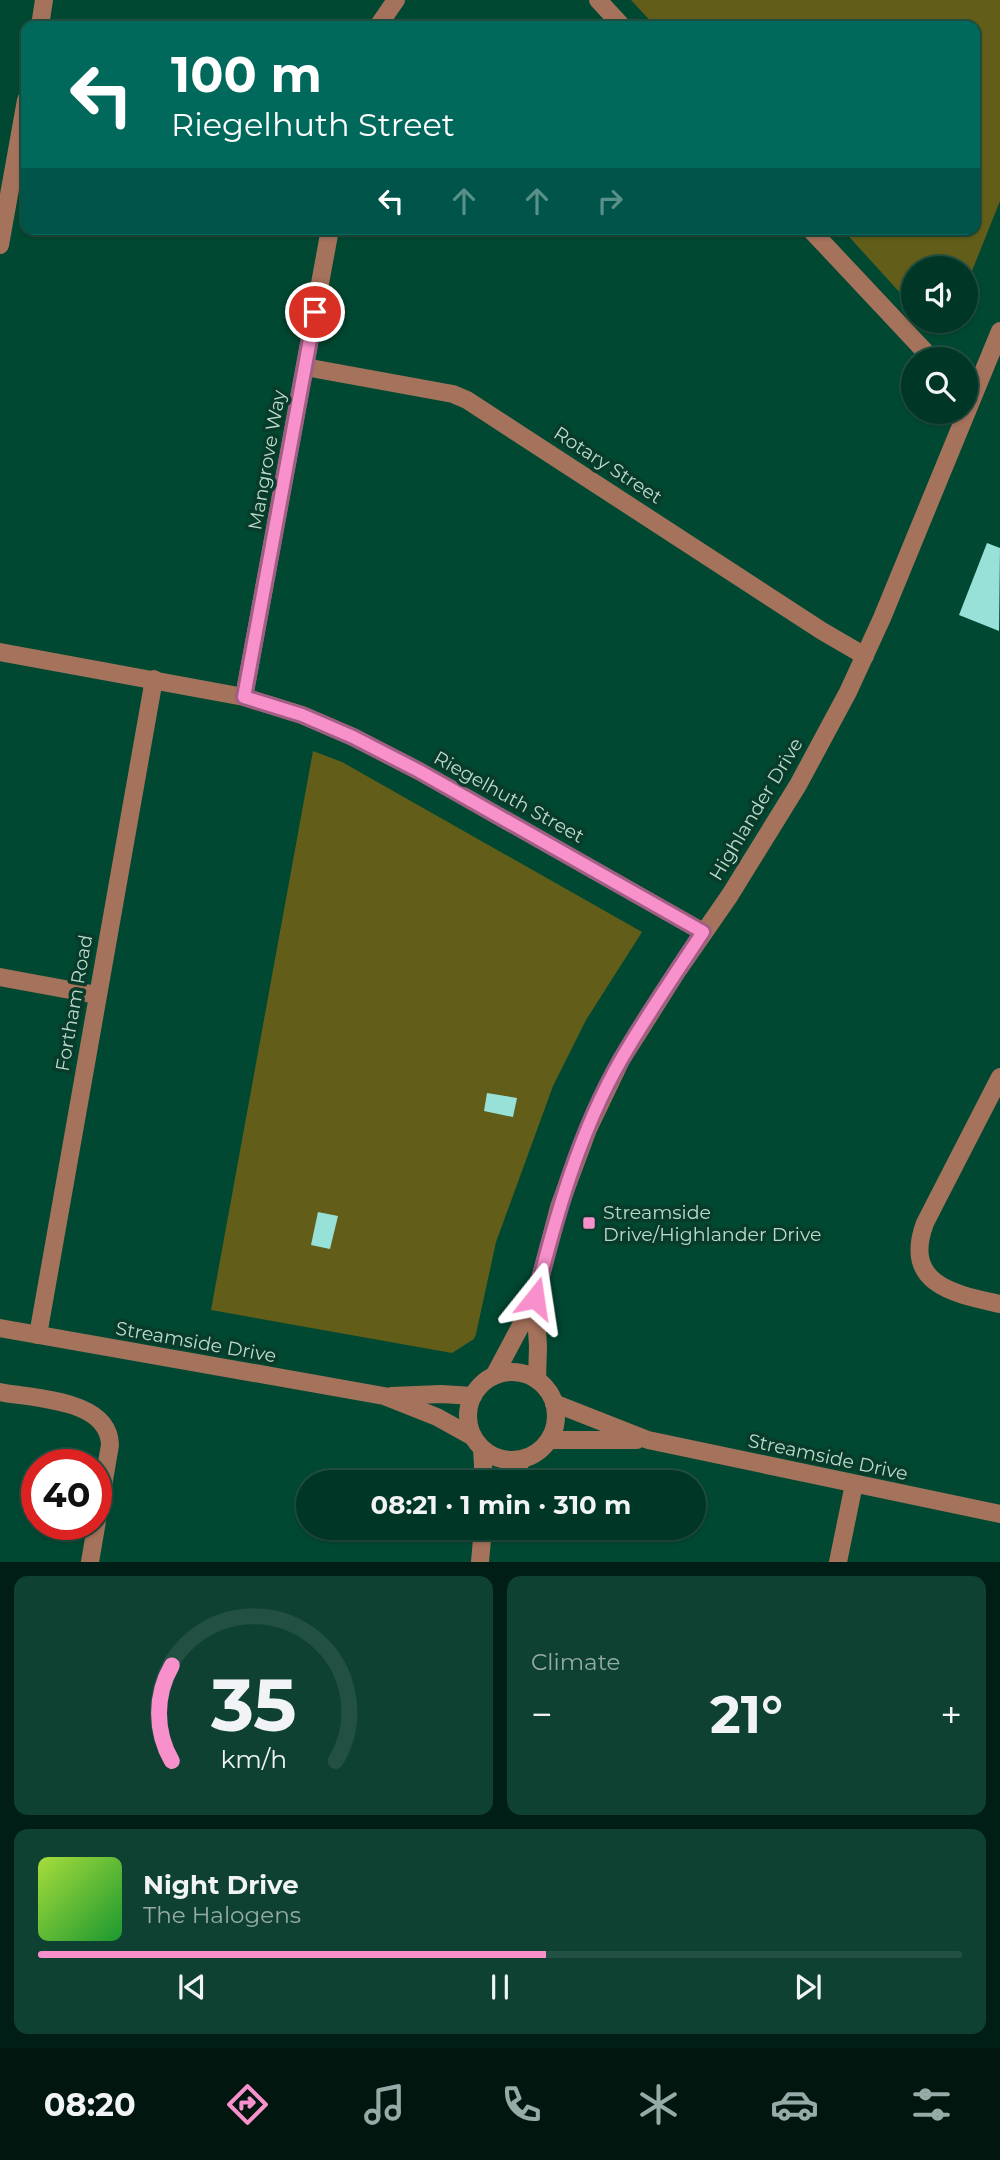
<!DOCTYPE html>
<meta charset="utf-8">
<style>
body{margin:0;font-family:Montserrat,sans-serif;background:#0e4132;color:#f1f3f6;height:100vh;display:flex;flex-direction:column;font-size:26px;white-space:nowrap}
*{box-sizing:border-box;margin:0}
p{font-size:23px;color:#95aba7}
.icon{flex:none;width:38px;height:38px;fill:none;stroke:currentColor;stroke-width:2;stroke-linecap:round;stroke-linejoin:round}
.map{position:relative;height:1562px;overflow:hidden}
.details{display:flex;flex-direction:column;gap:14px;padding:14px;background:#001e15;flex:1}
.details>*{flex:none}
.top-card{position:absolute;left:21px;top:21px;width:959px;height:214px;border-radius:14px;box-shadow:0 2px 5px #0004,0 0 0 2px #225043;background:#00695c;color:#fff;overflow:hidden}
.tools{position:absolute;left:901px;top:256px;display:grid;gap:14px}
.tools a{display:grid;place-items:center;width:77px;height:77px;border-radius:50%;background:#003626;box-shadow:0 2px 5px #0004,0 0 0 2px #225043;font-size:35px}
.speed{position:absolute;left:21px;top:1449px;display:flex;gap:14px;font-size:35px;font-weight:700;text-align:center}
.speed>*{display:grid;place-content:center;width:91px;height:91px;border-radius:50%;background:#003626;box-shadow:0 2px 5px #0004,0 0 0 2px #225043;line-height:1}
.speed .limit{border:10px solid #d22;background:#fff;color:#111}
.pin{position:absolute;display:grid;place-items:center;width:60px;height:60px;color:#fff;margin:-30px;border:4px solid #fff;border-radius:50%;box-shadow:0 2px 7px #0007}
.me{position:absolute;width:77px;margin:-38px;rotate:15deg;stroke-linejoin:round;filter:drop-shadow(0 0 5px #0008)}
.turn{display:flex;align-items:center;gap:24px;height:147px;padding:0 35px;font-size:32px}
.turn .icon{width:91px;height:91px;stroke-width:2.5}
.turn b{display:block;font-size:49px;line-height:60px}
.lanes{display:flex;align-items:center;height:66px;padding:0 35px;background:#0003;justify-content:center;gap:35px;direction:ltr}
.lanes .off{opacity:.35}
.big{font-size:52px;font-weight:700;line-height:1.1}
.details .widget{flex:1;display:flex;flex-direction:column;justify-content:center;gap:10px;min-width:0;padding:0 24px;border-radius:14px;background:#0e4132}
.details .dial{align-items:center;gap:0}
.dial svg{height:182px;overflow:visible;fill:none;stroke:#225043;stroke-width:7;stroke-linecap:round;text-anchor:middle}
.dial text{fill:#f1f3f6;stroke:none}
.song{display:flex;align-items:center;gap:21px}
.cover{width:84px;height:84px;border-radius:10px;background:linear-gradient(135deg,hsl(80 70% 55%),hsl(130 70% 35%))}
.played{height:7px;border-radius:4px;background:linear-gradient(90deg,#f890cb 55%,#225043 55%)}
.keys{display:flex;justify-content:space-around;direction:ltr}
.heat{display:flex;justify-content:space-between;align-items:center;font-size:38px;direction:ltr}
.details .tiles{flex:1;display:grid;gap:14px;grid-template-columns:1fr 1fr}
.widget:last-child{grid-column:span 2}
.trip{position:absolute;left:296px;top:1470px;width:410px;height:70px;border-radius:35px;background:#003626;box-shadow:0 2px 5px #0004,0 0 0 2px #225043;font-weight:700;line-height:70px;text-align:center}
.menu{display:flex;height:112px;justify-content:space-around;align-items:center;background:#00160f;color:#95aba7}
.menu .icon{width:49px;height:49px}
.menu .current{color:#f890cb}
.menu b{font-size:32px;color:#f1f3f6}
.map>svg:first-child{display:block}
.green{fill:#625e19}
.building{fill:#97e1d8}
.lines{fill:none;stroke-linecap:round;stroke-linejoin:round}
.minor{stroke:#a5725b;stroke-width:18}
.route-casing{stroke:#a15e84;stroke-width:18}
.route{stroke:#f890cb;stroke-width:12}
.poi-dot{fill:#f890cb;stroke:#083b2a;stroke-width:2.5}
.labels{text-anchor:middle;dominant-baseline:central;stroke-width:7;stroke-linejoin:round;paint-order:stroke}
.street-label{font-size:19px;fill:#bcdacc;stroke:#083b2a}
.poi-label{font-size:19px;fill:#bcdacc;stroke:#083b2a;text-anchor:start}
</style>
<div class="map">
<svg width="1000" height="1562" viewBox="0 0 1000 1562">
<rect width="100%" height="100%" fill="#004832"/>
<g class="green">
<polygon points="631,0 1000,0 1000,201 966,286 966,268 914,268 913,307 842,229 975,229 975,26 655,26"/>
<polygon points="313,751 342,762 642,932 586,1020 553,1086 496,1242 476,1334 474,1339 452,1353 211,1310"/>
</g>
<g class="building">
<polygon points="987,543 1000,548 999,631 959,615"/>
<polygon points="487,1093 517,1098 513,1117 484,1111"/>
<polygon points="318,1212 338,1216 330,1249 311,1245"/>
</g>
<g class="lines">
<g class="minor">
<polyline points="598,0 622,26"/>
<polyline points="40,26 44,0"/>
<polyline points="378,26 396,0"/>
<polyline points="810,229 932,359"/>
<polyline points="0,245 26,100"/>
<polyline points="305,367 453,394 467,400 822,631 865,656"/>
<polyline points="0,652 244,697 302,715 353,737 419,771 703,932"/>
<polyline points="244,697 330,229"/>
<polyline points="0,977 97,995"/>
<path d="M1000 1077 925 1223C902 1285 955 1294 1000 1304"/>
<polyline points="535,1299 538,1346 537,1380"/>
<polyline points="0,1328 384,1396 437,1417 473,1437"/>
<polyline points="38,1335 154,679"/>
<circle cx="512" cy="1416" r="44"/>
<polyline points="494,1376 535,1299 559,1207 588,1129 621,1060 678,970 730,895 798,785 848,692 882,618 1000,331"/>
<path d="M0 1392C35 1399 109 1399 110 1445L90 1562"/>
<polyline points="391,1396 441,1394 473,1396"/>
<polyline points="554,1403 648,1440 1000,1514"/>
<polyline points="549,1440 637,1440"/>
<polyline points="482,1449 484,1482"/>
<polyline points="512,1482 522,1459"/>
<polyline points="480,1562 483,1528"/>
<polyline points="838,1562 854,1484"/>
</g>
</g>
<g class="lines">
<g class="route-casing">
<path id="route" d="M315 312 244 697 302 715 353 737 419 771 703 932C676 973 647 1015 622 1058 579 1132 556 1216 535 1298"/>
</g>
<use href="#route" class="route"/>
</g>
<rect class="poi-dot" x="582" y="1216" width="14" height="14" rx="3.5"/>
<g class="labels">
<g class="street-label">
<text transform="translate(267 460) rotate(-80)">Mangrove Way</text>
<text transform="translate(608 465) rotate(33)">Rotary Street</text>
<text transform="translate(509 797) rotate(29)">Riegelhuth Street</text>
<text transform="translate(756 809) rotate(-59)">Highlander Drive</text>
<text transform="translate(74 1003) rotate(-80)">Fortham Road</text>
<text transform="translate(196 1342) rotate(10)">Streamside Drive</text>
<text transform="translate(828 1457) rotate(12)">Streamside Drive</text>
</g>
<g class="poi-label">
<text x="603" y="1212">Streamside<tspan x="603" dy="22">Drive/Highlander Drive</tspan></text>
</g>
</g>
</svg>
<div class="tools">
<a><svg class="icon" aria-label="sound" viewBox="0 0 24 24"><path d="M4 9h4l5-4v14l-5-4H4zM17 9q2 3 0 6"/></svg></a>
<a><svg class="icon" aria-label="search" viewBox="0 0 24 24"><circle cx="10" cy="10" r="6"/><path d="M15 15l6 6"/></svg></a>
</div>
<div class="speed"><div class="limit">40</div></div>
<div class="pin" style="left:315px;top:312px;background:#d93025"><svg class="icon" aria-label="arrive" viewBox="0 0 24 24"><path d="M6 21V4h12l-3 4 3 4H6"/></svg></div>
<svg class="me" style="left:535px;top:1298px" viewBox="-20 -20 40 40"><path d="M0-17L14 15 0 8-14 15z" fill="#f890cb" stroke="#fff" stroke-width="4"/></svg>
<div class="trip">08:21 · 1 min · 310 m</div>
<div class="top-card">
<div class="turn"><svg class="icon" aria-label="left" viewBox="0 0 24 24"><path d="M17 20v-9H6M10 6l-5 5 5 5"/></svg><div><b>100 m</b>Riegelhuth Street</div></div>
<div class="lanes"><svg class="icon" aria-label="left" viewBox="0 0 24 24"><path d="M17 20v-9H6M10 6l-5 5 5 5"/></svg><svg class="icon off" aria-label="ahead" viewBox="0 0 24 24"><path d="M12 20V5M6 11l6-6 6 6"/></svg><svg class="icon off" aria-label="ahead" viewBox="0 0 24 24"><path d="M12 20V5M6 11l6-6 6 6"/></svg><svg class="icon off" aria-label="right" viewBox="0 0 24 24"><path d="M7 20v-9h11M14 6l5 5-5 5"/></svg></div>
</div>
</div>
<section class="details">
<div class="tiles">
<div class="widget dial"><svg viewBox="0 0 100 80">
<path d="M14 69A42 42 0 1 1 86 69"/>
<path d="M14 69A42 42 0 0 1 14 27" stroke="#f890cb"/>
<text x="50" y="56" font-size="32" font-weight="700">35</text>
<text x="50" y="72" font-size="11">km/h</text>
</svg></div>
<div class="widget"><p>Climate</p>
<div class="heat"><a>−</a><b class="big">21°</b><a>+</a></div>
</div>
<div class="widget">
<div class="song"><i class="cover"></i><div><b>Night Drive</b><p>The Halogens</p></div></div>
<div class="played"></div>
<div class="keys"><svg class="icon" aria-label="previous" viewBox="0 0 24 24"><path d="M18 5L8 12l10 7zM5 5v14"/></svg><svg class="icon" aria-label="pause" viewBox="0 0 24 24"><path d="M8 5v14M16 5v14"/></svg><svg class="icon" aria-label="next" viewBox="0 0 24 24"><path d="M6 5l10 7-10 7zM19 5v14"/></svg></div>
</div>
</div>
</section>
<nav class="menu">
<b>08:20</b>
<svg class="icon current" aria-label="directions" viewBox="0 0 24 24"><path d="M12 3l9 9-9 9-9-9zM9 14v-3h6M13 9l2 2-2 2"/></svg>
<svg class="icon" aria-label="music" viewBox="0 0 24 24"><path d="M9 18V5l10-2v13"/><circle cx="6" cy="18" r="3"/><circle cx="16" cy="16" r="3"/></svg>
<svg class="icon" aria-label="phone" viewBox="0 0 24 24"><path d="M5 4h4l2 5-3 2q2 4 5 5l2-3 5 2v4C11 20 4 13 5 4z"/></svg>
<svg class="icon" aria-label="climate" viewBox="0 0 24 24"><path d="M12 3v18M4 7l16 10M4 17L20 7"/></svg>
<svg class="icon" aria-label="car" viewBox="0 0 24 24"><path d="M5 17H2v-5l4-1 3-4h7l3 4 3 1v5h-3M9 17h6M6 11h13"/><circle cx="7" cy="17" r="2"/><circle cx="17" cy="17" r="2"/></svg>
<svg class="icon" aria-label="filters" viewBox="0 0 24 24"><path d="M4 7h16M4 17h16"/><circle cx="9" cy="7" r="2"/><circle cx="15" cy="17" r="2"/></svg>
</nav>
